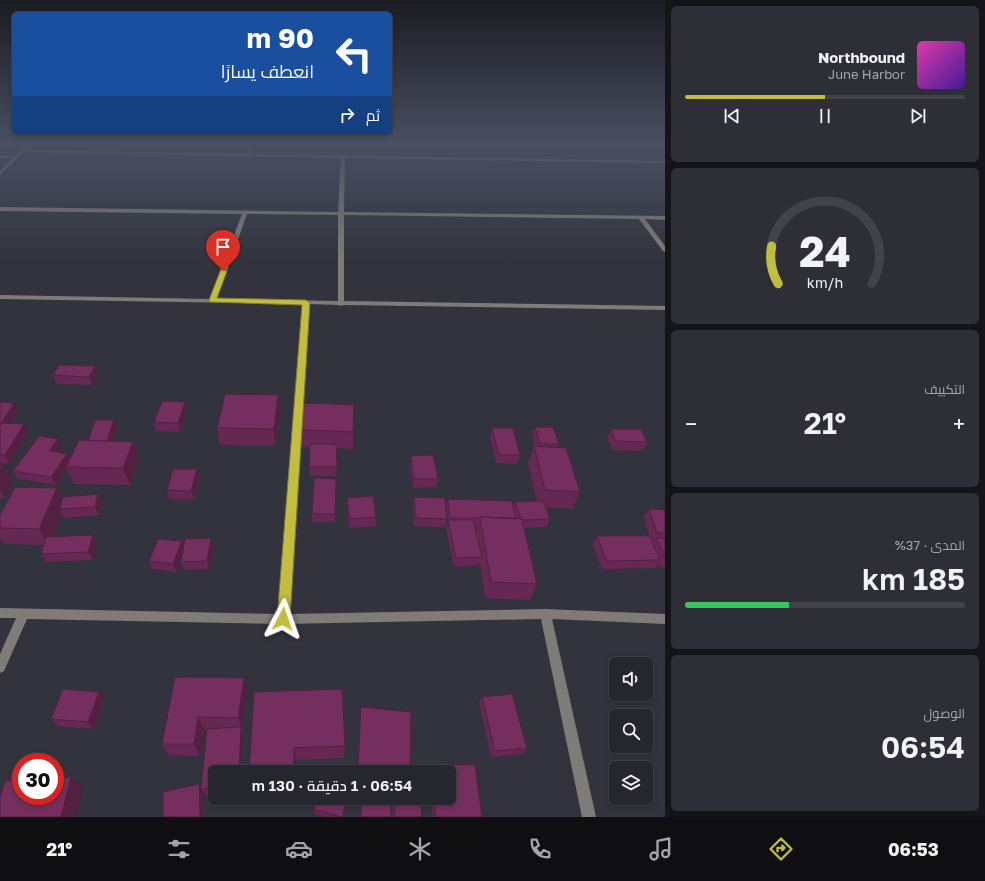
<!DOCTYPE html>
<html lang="ar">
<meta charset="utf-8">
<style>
body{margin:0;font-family:"Golos Text",Cairo,sans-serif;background:#2e2e36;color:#f1f3f6;direction:rtl;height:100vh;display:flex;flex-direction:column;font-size:15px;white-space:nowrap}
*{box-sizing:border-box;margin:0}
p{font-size:13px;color:#a4a5aa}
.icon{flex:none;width:22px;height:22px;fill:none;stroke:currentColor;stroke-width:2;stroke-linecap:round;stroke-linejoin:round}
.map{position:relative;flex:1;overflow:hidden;direction:ltr}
.side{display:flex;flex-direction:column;gap:6px;padding:6px;background:#151519;width:320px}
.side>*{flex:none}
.top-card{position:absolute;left:12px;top:12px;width:380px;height:122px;border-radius:6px;box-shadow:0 2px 6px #0003,0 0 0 1px #42434a;direction:rtl;background:#1a4fa0;color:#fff;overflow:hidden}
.fabs{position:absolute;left:609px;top:657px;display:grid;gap:8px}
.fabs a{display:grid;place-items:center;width:44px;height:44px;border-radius:6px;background:#26262e;box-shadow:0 2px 6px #0003,0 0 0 1px #42434a;font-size:20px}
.speed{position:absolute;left:12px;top:753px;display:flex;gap:8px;font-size:20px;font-weight:700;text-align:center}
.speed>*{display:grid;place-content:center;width:52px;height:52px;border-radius:50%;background:#26262e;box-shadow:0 2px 6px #0003,0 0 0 1px #42434a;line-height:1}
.speed .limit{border:6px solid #d22;background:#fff;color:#111}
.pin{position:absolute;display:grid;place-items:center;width:34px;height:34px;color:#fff;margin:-41px -17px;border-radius:50% 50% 50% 0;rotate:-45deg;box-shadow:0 0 4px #0007}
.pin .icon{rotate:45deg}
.me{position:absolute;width:44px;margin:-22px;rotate:4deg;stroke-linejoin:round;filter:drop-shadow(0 0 3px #0008)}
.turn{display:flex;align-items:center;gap:14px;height:84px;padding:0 12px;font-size:18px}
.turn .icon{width:52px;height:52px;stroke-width:2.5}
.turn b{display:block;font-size:28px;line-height:34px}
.then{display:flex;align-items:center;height:38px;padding:0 12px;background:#0003;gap:8px;font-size:15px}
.big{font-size:30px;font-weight:600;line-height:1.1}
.side .tile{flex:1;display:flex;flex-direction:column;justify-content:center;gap:6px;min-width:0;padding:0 14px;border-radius:6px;background:#2e2e36}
.side .dial{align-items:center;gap:0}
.dial svg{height:104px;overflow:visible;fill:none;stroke:#42434a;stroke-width:7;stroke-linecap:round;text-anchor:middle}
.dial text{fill:#f1f3f6;stroke:none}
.song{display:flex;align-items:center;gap:12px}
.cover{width:48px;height:48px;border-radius:6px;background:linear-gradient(135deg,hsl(320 70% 55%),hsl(260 70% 35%))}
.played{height:4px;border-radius:2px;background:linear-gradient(90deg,#c3bd3f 50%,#42434a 50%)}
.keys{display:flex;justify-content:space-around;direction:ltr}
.heat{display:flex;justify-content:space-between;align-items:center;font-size:22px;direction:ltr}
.charge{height:6px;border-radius:3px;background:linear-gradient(90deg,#34c759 37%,#42434a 0)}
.trip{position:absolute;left:208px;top:765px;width:248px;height:40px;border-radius:6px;background:#26262e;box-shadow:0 2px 6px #0003,0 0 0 1px #42434a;font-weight:600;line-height:40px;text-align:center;direction:rtl}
.menu{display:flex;height:64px;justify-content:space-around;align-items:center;background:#0f0f12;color:#a4a5aa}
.menu .icon{width:28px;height:28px}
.menu .active{color:#c3bd3f}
.menu b{font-size:18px;color:#f1f3f6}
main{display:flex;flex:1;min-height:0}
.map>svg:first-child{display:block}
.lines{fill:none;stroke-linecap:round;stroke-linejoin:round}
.minor{fill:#7f7c77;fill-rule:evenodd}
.wall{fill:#652852;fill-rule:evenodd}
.shaded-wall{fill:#522142}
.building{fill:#752f5f;stroke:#522142}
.route{fill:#c3bd3f;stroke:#7f7b29}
</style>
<main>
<section class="side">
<div class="tile">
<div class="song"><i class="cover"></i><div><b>Northbound</b><p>June Harbor</p></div></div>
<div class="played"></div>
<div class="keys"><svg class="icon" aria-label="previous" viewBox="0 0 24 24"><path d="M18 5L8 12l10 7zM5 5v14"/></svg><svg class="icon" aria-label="pause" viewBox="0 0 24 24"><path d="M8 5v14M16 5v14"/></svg><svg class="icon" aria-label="next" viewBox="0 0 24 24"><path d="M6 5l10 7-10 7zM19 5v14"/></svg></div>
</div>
<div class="tile dial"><svg viewBox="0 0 100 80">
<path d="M14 69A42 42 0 1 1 86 69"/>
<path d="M14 69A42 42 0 0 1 9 40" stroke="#c3bd3f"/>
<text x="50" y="56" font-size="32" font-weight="700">24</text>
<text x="50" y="72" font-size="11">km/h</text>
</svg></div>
<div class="tile"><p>التكييف</p>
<div class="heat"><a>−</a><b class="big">21°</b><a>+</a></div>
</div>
<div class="tile"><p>المدى · 37%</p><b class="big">185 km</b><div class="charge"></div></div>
<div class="tile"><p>الوصول</p><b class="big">06:54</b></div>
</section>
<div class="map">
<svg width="665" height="817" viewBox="0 0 665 817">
<rect width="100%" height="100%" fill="#32333d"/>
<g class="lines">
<path class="minor" d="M26 145H31L27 150 247 154 249 145H253L251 154 665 161V163L345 158 344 212 665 216V220L645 219 665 246V252L663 251 639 219 344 215V301L665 306V310L344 305 341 306 338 305 309 304 289 614 545 609 665 614V624L552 619 596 817H582L541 619 283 624 27 619 4 671 0 673V654L16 618H0V608L278 614 303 304 0 299V295L210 299 242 214 0 211V207L338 212 341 158 24 152 0 175V171L13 158H0V156H16ZM247 214 338 215V301L217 299Z"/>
</g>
<g class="wall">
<polygon points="95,366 98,375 92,385 57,384 53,375"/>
<polygon points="278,395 280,412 275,446 220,445 217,428"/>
<polygon points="0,402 18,411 11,423 29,432 10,463 0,463"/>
<polygon points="354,405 353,449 336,448 337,476 310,476 309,447 302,447 301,430"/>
<polygon points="187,411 180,432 156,431 154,422"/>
<path d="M535 427 559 444 558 447 580 492 572 509 545 507 550 519 546 527 524 528 537 584 530 600 485 598 480 562 479 565 454 567 446 529 448 521 446 508 448 499 513 507 515 502 537 501 528 463 534 446H535L532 436ZM474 527H477L476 533Z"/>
<polygon points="492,428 520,455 517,464 496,463 490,437"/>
<polygon points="117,429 113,441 133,442 139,458 130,485 74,484 67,469 56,485 18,479 13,471 62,448 59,453 67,454 70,460 88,441"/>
<polygon points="611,429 647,442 642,451 612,450 607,438"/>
<polygon points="411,456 438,479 436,487 413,488 410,464"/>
<polygon points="0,465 3,465 13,482 5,498 0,498"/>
<polygon points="199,478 194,499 169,499 167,490"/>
<polygon points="336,479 335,522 312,522 312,514"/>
<polygon points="57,488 62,498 102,503 99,515 64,518 62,514 52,537 93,535 97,544 93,560 46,562 41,554 43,545 5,544 0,538 0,515"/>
<polygon points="414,497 447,519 445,527 414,526 413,506"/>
<polygon points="347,498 376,517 376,526 349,528 347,507"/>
<polygon points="649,509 665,510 665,567 661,567 659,563 655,568 602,569 593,545 597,536 650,539 644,517"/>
<polygon points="211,538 213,546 209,569 184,570 181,562 182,555 176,572 152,569 149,561 182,541 184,548"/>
<polygon points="244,678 247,691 242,730 243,734 215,772 215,794 204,795 203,792 203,817 163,817 199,784 201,788 207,730 204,729 200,756 169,755 162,744"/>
<polygon points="254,692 345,746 344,758 296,760"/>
<polygon points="482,697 527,748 523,754 491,757 479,703"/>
<polygon points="104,698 94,729 58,726 51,719"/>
<polygon points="361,707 410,772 357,772"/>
<polygon points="431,764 475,765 482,817 433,817 431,798 449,798 449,772 429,772 429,770"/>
<polygon points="317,798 347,798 343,817 324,817 314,814 314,809"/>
<polygon points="392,798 420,798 422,817 393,817"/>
</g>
<g class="shaded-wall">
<polygon points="95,366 98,375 92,385 89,377"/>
<polygon points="278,395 280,412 275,446 274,429"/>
<polygon points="185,402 187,411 180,432 178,423"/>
<polygon points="14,403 18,411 0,441 0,425"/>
<polygon points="114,420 117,429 108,456 105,448"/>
<polygon points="24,424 29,432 10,463 5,455"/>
<polygon points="58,439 62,448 54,460 49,451"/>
<polygon points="133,442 139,458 130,485 123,468"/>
<polygon points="67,454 71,463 66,467 67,469 56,485 51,477"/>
<polygon points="3,465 13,482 5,498 0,490 0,470"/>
<polygon points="197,469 199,478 194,499 191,491"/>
<polygon points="57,488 66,504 60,509 62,514 49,545 39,529"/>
<polygon points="98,494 102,503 99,515 95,507"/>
<polygon points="93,535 97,544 93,560 88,552"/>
<polygon points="211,538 213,546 209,569 207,561"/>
<polygon points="182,541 184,550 176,572 173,564"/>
<polygon points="244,678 247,691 242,730 238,718"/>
<polygon points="99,692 104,698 94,729 88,722"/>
<polygon points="198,717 204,729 200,756 194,744"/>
<polygon points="241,727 243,734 241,772 239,772"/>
<polygon points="294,748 296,760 296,772 294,772"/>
<polygon points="71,777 83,788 76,817 61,817"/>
<polygon points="199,784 202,789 201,789 203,792 203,817 200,817"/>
<polygon points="346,798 347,798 343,817"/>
</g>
<g class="building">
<polygon points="59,365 95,366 89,377 53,375"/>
<polygon points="225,394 278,395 274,429 217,428"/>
<polygon points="162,401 185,402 178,423 154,422"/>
<polygon points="0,402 14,403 0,425"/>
<polygon points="304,403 354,405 353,432 301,430"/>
<polygon points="95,420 114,420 107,441 88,441"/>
<polygon points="2,423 24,424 5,455 0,455 0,426"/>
<polygon points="535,427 553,427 559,444 540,444"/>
<polygon points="492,428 513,428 520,455 499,455"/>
<polygon points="611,429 641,429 647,442 616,441"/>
<polygon points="39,436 58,439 49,451 67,454 51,477 13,471"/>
<polygon points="79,440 133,442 123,468 66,467"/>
<polygon points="310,444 336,444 337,467 309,467"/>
<polygon points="534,446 566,448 580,492 545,490"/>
<polygon points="433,455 438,479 414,479 411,456"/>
<polygon points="0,465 3,465 0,470"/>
<polygon points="173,469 197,469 191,491 167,490"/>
<polygon points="314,478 336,479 335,514 312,514"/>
<polygon points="15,487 57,488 39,529 0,528 0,515"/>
<polygon points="98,494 95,507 60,509 63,497"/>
<polygon points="373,496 376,517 350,519 347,498"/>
<polygon points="414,497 445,498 447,519 416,518"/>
<polygon points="448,499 512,501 516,518 480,517 480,518 450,518"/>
<polygon points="543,501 550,519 523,520 522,519 521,519 515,502"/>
<polygon points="649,509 665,510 665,533 657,533"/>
<polygon points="480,517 522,519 537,584 491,582"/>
<polygon points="448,520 473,520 482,557 456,558"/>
<polygon points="93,535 88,552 41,554 46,537"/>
<polygon points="597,536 649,536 660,560 607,561"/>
<polygon points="211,538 207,561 181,562 185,539"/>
<polygon points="656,538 665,538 665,555"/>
<polygon points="158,539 182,541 173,564 149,561"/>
<polygon points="175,677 244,678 238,718 198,717 194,744 162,744"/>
<polygon points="63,689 99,692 88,722 51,719"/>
<polygon points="342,689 345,746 294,748 294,772 249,772 254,692"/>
<polygon points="512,694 527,748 495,751 482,697"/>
<polygon points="361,707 411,712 410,772 390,772 358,769"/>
<polygon points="241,727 239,772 215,772 215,788 201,789 207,729"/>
<polygon points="431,764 475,765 482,817 436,817 434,798 449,798 449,772 432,772"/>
<polygon points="71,777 61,817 0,817 0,797 5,781 21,780 21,796 55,796 55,778"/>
<polygon points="199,784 200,817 163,817 163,792"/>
<polygon points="317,798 346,798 343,817 341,817 314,809"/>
<polygon points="394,798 420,798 422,817 395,817"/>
<polygon points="361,802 391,803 391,817 361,817"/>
</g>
<linearGradient id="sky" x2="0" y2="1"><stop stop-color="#1c1c22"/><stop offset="0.56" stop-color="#495062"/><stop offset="1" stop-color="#495062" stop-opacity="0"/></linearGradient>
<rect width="665" height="260" fill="url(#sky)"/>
<polygon class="route" points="221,269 227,271 217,298 306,300 310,303 290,619 288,624 283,625 279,624 277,619 302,305 210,302 209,300"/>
</svg>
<div class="fabs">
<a><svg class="icon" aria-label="sound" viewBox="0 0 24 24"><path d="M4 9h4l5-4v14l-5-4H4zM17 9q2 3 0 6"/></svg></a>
<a><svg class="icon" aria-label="search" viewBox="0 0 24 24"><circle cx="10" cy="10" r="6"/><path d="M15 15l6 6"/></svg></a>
<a><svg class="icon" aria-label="layers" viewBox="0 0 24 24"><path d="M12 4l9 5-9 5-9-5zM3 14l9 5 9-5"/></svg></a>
</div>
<div class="speed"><div class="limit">30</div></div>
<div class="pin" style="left:223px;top:271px;background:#d93025"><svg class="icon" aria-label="arrive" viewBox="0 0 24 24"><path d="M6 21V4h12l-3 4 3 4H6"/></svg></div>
<svg class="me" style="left:283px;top:619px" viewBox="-20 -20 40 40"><path d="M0-17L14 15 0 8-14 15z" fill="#c3bd3f" stroke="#fff" stroke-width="4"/></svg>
<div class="trip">06:54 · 1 دقيقة · 130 m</div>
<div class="top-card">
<div class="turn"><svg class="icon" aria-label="left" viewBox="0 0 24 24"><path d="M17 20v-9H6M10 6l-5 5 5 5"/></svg><div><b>90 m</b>انعطف يسارًا</div></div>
<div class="then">ثم<svg class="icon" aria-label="right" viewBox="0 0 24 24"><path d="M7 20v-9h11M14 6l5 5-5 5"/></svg></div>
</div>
</div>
</main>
<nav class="menu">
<b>06:53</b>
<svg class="icon active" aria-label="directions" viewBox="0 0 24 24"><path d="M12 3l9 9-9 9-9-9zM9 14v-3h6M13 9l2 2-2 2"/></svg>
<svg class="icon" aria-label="music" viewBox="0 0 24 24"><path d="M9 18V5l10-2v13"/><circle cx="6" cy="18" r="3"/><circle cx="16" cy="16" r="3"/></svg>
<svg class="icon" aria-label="phone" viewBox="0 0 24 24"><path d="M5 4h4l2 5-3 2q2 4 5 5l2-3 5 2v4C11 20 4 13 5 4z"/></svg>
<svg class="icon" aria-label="climate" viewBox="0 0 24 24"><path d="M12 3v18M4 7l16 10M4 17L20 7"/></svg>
<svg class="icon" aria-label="car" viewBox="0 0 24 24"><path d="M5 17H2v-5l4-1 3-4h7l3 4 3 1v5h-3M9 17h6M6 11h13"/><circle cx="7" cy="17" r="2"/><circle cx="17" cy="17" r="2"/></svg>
<svg class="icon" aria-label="filters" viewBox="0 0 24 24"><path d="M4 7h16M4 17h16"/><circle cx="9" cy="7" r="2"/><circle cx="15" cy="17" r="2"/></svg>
<b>21°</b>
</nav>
